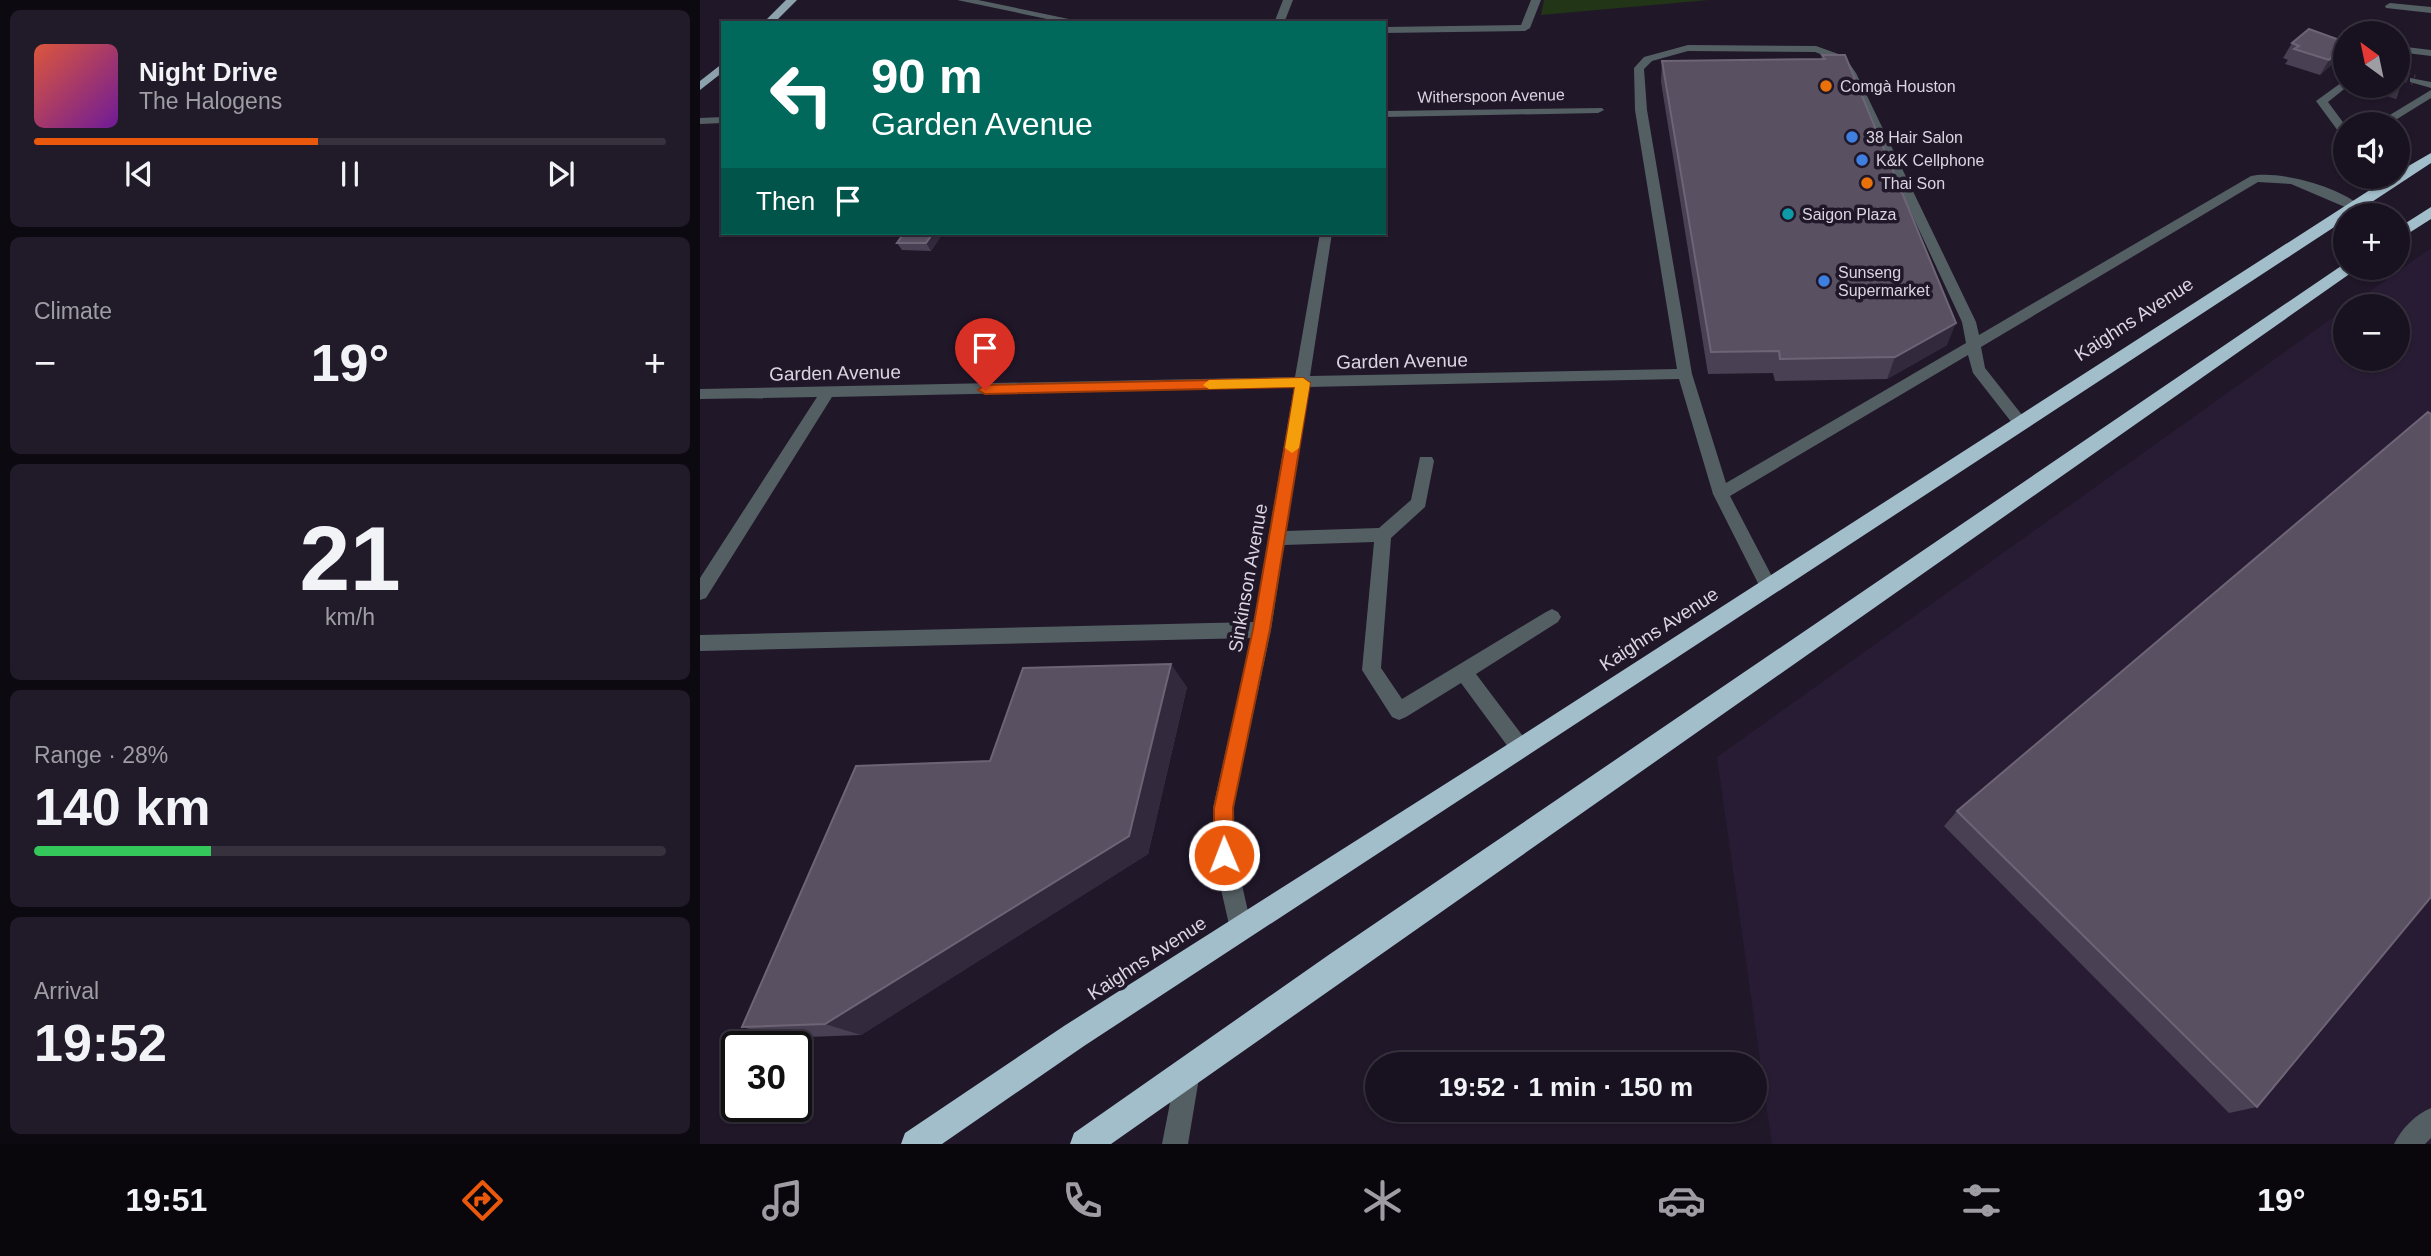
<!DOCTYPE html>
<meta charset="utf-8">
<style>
body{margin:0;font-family:Helvetica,sans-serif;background:#211a28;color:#f1f3f6;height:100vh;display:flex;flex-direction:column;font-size:26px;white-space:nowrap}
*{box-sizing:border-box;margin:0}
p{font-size:23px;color:#9f9da4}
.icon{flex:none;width:38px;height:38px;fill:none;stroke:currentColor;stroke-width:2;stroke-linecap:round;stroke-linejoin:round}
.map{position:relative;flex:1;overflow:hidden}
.sheet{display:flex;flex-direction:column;gap:10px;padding:10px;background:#0d0911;width:700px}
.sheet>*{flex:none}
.top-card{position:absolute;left:21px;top:21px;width:665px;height:214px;border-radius:0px;box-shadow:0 2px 5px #0004,0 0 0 2px #36313d;background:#00695c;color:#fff;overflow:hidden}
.needle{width:46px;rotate:327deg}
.tools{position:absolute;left:1633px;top:21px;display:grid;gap:14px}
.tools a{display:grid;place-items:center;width:77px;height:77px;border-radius:50%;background:#18111f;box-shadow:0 2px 5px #0004,0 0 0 2px #36313d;font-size:35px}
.speed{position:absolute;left:21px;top:1031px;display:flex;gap:14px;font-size:35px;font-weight:700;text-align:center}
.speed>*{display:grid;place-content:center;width:91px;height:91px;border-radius:50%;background:#18111f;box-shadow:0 2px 5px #0004,0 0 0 2px #36313d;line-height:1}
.speed .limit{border:4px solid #111;border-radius:10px;background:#fff;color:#111}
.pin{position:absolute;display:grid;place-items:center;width:60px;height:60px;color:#fff;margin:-72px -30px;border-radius:50% 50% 50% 0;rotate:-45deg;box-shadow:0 0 7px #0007}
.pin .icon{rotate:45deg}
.me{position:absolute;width:77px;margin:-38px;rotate:359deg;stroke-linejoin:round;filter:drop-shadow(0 0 5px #0008)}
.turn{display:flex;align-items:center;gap:24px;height:147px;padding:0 35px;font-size:32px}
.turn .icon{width:91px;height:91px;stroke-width:2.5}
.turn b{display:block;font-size:49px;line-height:60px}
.then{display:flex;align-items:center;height:66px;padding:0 35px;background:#0003;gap:14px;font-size:26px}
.big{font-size:52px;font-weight:600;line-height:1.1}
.sheet .widget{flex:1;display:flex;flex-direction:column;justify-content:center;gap:10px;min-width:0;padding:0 24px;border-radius:10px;background:#211a28}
.sheet .dial{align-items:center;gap:0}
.dial b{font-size:91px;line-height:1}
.song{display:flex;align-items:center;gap:21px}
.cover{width:84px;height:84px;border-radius:10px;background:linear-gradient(135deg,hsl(10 70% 55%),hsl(280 70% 35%))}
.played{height:7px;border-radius:4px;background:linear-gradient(90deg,#ea580c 45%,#36313d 45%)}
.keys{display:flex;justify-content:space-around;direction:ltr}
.heat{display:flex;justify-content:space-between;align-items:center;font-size:38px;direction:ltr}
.charge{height:10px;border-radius:5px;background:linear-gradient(90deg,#34c759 28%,#36313d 0)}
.trip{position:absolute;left:665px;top:1052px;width:402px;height:70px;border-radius:35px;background:#18111f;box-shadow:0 2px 5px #0004,0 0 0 2px #36313d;font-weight:600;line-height:70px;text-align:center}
.tab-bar{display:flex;height:112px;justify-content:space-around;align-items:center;background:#0a070c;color:#9f9da4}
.tab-bar .icon{width:49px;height:49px}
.tab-bar .on{color:#ea580c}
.tab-bar b{font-size:32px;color:#f1f3f6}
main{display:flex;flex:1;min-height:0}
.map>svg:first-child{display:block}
.built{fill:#281c34}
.green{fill:#223516}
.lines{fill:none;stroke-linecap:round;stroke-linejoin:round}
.minor-tunnel{stroke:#3c3445;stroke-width:11;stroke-dasharray:11 5;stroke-linecap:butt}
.minor{fill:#545f64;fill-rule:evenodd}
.major{fill:#8ca3ae;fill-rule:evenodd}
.highway{fill:#a2becb;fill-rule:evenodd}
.wall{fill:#494053}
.shaded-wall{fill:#32293c}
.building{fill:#595062;stroke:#6d6576;stroke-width:2}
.route{fill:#ea580c;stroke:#983908;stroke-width:2}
.slow{fill:#f59e0b}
.food-dot{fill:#e8710a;stroke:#201729;stroke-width:2.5}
.shop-dot{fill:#3f7fe0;stroke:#201729;stroke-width:2.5}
.culture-dot{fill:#0f9aa8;stroke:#201729;stroke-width:2.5}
.labels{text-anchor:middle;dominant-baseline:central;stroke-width:7;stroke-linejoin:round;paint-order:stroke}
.far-poi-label{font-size:16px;fill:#dad5e1;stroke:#201729;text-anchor:start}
.far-street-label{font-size:16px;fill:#dad5e1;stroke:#201729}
.street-label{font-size:19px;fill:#dad5e1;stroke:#201729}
</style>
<main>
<section class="sheet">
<div class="widget">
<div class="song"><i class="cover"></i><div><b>Night Drive</b><p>The Halogens</p></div></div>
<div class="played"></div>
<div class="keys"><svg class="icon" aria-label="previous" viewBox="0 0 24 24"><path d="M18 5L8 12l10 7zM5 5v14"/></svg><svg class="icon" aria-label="pause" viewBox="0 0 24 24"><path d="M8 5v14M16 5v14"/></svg><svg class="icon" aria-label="next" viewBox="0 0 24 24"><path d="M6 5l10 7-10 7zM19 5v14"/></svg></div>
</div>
<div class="widget"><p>Climate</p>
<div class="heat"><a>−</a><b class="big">19°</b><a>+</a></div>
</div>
<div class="widget dial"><b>21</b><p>km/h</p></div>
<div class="widget"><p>Range · 28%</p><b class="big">140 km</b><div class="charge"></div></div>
<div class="widget"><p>Arrival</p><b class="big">19:52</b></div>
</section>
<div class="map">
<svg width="1731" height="1144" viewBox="0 0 1731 1144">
<rect width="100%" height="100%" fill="#201729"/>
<polygon class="built" points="1731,248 1731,1144 1072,1144 1017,757 1645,309 1645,359 1698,359 1698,306 1649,306"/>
<polygon class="green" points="844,0 1009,0 841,15"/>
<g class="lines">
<g class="minor-tunnel">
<polyline points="1698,74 1714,80"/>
<polyline points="1674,86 1698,94"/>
</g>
<g class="minor">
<polygon points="257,0 278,0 388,23 366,23"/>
<polygon points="583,0 593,0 584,23 574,23"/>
<polygon points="831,0 841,0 830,28 825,31 684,33 684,27 821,25"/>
<polygon points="1690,3 1731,7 1731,13 1686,8 1685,6"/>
<path d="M988 45 1116 46 1144 56 1156 73 1276 322 1279 335 1551 176C1580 170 1640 187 1662 207L1660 210H1652L1591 184 1558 182 1281 347 1285 368 1326 420 1329 424 1326 428H1316L1273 373 1268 355 1030 496 1078 588 1075 593 1069 595 1063 593 1013 494 979 379 609 387 586 531 679 528 711 500 720 457H732L734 461 725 507 691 538 681 668 702 699 846 612 852 609 858 612 861 617 858 622 776 674 828 743 831 749 828 755 821 758 814 755 761 683 706 717 699 720 692 717 662 670 674 542 584 545 571 630 533 808 535 854 552 929 549 937 541 940 533 937 530 929 513 854V808L551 638 0 651V635L554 622 594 387 132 397 6 598 0 600V578L117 397 0 399V389L595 377 620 233H632L610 376 977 369 935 110 934 68 944 57ZM988 51 1115 52 1136 60 1146 73 1262 322 1266 343 1026 483 992 374 947 110 944 69 952 61Z"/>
<polygon points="1698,46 1731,50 1731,56 1698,52"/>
<polygon points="1710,78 1731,82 1731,88 1710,82"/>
<polygon points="1645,80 1645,86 1648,86 1628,102 1645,125 1645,136 1641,135 1616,101"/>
<polygon points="1731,90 1731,98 1689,124 1675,124"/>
<polygon points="902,108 904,110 898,113 684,117 684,111"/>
<polygon points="23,117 23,123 0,124 0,118"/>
<polygon points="488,1060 497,1063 500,1072 488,1144 462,1144 476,1072 479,1063"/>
<path d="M1731 1108V1138L1725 1144H1694C1701 1129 1716 1114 1731 1108Z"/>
</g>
<g class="major">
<polygon points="86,0 97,0 74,23 63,23"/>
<polygon points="23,63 23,72 0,90 0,81"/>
</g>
<g class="highway">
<polygon points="1731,153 1731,163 1652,215 1645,215 1645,220 384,1046 242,1144 201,1144 205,1133 364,1026 813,741 1690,177 1698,177 1698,172"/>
<polygon points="1731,207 1731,219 1698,240 1698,228"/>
<polygon points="1644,264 1645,268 1658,268 411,1144 370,1144 374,1133 630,954"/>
</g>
</g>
<g class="wall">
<polygon points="1592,43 1639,58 1620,75 1585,64 1588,60 1583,58"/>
<polygon points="1122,55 1145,55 1247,345 1187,379 1075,381 1073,373 1008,374 961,82 962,61 1121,59"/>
<polygon points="204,233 243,233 231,251 202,250 197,243"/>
<polygon points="487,687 448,854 161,1035 82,1038 42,1027 290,761"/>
<polygon points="1257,811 1557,1107 1529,1113 1244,826"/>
</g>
<g class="shaded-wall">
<polygon points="1645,46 1645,49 1639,58 1620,75 1629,60"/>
<polygon points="233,233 243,233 231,251 226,243"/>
<polygon points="1256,323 1247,345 1187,379 1195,357"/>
<polygon points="471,664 487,687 448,854 161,1035 125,1024"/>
</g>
<g class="building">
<polygon points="1609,29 1645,42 1645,46 1629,60 1594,49 1599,46 1592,43"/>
<polygon points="1122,55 1145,55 1256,323 1195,357 1080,359 1079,351 1011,352 962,61 1125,59"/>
<polygon points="204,233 233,233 226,243 197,243"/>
<polygon points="1728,412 1731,414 1731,897 1557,1107 1257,811"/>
<polygon points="471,664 429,836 125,1024 42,1027 156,766 290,761 323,668"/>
</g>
<polygon class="route" points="603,378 610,383 570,629 533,808 534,855 531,861 524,864 517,861 514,855 514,808 553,629 595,387 285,394 278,390 285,385"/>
<polygon class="slow" points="603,378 610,383 599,448 592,453 585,448 595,387 509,389 503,385 509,380"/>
<g class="food-dot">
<circle cx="1126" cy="86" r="7"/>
<circle cx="1167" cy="183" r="7"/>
</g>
<g class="shop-dot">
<circle cx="1152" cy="137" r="7"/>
<circle cx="1162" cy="160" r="7"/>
<circle cx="1124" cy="281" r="7"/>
</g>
<circle class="culture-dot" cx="1088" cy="214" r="7"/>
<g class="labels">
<g class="far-poi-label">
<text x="1140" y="86">Comgà Houston</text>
<text x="1166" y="137">38 Hair Salon</text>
<text x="1176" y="160">K&amp;K Cellphone</text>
<text x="1181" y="183">Thai Son</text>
<text x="1102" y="214">Saigon Plaza</text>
<text x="1138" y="272">Sunseng<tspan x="1138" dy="18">Supermarket</tspan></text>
</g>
<g class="far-street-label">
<text transform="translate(791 96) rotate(-1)">Witherspoon Avenue</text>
</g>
<g class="street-label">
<text transform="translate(1434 319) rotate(-33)">Kaighns Avenue</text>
<text transform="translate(702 361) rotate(-1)">Garden Avenue</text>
<text transform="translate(135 373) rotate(-1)">Garden Avenue</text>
<text transform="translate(548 578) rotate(-80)">Sinkinson Avenue</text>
<text transform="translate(959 629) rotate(-33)">Kaighns Avenue</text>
<text transform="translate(447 958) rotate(-33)">Kaighns Avenue</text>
</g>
</g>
</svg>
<div class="tools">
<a><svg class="needle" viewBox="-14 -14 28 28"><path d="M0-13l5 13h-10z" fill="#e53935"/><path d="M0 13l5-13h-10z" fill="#9f9da4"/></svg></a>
<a><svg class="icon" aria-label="sound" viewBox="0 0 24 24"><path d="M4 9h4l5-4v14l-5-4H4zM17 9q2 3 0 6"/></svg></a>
<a>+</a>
<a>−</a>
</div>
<div class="speed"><div class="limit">30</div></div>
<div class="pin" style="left:285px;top:390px;background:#d93025"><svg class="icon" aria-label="arrive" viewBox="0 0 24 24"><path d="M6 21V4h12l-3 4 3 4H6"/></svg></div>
<svg class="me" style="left:524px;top:855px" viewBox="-20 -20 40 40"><circle r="17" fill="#ea580c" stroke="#fff" stroke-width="3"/><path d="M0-11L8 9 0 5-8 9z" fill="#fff"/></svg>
<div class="trip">19:52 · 1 min · 150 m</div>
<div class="top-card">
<div class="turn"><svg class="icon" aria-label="left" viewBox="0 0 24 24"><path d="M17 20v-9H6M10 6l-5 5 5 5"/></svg><div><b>90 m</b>Garden Avenue</div></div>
<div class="then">Then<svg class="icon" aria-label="arrive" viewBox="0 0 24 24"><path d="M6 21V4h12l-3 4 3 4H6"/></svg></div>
</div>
</div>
</main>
<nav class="tab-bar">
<b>19:51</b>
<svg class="icon on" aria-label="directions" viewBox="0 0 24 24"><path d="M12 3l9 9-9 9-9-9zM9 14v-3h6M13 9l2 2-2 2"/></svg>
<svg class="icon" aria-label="music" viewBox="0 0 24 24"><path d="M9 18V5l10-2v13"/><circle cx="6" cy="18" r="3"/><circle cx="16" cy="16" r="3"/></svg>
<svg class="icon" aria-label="phone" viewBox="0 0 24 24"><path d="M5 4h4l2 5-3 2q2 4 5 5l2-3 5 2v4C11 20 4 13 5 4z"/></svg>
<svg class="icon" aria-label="climate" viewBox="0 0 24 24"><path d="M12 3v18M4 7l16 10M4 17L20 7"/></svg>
<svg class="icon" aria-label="car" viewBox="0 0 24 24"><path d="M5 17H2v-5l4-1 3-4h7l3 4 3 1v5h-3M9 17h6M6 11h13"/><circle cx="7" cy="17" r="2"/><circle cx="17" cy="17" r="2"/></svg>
<svg class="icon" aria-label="filters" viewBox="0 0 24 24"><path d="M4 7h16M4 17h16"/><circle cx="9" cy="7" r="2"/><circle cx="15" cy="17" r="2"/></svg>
<b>19°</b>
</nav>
